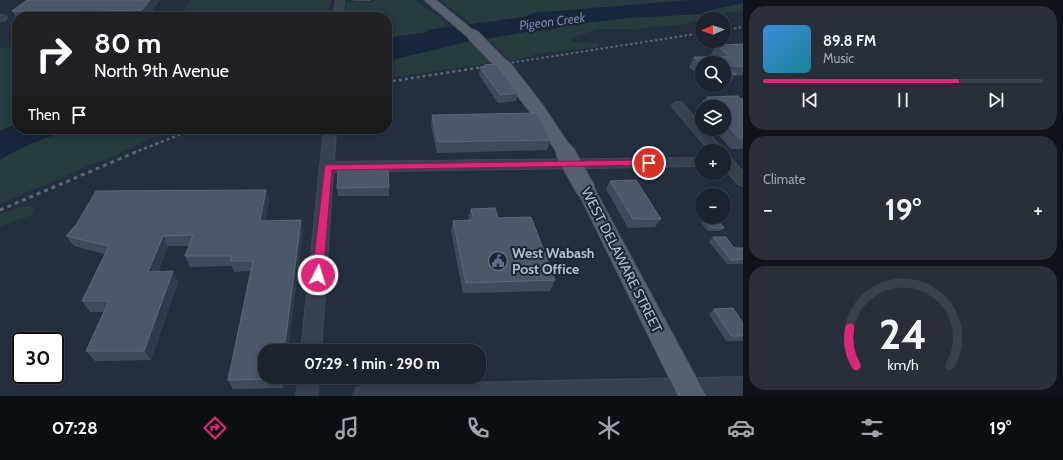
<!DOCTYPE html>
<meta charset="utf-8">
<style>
body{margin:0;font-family:Cabin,sans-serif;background:#282f3a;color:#f1f3f6;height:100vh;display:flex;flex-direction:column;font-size:15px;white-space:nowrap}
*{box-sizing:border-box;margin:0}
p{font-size:13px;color:#a0a4aa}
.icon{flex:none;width:22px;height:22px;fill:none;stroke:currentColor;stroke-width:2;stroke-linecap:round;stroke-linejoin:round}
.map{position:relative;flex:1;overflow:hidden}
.drawer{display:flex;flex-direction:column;gap:6px;padding:6px;background:#0f1319;width:320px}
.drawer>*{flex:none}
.banner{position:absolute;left:12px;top:12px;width:380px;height:122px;border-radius:16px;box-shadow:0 2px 10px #0003,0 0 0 1px #39404a;background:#202124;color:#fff;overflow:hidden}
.needle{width:26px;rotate:268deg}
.controls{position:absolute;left:695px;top:12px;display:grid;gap:8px}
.controls a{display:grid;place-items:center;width:36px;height:36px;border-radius:50%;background:#1b232e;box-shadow:0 2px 10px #0003,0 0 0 1px #39404a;font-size:20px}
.speed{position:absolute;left:12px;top:332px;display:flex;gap:8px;font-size:20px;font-weight:700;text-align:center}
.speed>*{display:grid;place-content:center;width:52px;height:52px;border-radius:50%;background:#1b232e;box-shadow:0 2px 10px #0003,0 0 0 1px #39404a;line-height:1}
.speed .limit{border:2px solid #111;border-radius:6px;background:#fff;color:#111}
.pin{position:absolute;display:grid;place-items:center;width:34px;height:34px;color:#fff;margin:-17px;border:2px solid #fff;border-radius:50%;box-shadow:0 1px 4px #0007}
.me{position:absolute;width:44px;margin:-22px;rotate:5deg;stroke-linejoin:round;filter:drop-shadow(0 0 3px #0008)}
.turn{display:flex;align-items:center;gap:14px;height:84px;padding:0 16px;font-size:18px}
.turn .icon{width:52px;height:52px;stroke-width:2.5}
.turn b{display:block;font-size:28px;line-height:34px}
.then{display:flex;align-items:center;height:38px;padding:0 16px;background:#0003;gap:8px;font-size:15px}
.big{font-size:30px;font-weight:700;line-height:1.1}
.drawer .widget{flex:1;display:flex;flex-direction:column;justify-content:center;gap:6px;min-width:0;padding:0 14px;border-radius:16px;background:#282f3a}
.drawer .dial{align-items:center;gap:0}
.dial svg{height:104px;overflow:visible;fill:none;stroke:#39404a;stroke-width:7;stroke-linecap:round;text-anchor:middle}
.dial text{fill:#f1f3f6;stroke:none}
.song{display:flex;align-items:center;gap:12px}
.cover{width:48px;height:48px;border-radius:6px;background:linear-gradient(135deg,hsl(210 70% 55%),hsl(190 70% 35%))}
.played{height:4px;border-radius:2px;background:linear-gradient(90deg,#db2777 70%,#39404a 70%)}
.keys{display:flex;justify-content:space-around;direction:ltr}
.heat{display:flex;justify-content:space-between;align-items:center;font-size:22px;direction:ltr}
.trip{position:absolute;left:258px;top:344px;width:228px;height:40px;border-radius:16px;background:#1b232e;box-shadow:0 2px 10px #0003,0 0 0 1px #39404a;font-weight:700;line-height:40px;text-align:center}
.dock{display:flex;height:64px;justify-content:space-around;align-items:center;background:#0b0e12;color:#a0a4aa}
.dock .icon{width:28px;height:28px}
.dock .current{color:#db2777}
.dock b{font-size:18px;color:#f1f3f6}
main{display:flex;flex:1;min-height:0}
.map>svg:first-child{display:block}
.green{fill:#263c3f}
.water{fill:#17263c}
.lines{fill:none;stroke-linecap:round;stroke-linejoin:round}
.minor-casing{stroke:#414a57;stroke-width:2}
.major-casing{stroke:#414a57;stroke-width:2}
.minor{fill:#38414e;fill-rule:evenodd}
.major{fill:#56606e;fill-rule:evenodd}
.rail-far2{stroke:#5a6575;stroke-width:2;stroke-dasharray:2.5 2.5;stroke-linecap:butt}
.rail-far1{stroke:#5a6575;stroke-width:2.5;stroke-dasharray:3 3;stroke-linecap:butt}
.rail{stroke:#5a6575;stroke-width:3;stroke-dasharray:4 4;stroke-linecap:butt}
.major-bridge-far2-casing{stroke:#414a57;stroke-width:14;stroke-linecap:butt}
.major-bridge-far1-casing{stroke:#414a57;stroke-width:16;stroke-linecap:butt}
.major-bridge-casing{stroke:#414a57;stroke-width:21;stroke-linecap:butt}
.major-bridge-far2{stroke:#56606e;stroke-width:12}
.major-bridge-far1{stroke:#56606e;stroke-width:15}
.major-bridge{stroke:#56606e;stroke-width:19}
.wall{fill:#3f4b5c}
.shaded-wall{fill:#2f3b4b}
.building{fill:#4b5868;stroke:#5c6777}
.route{fill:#db2777;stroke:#8e194d}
.labels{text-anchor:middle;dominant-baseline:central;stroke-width:4;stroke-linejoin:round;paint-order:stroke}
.far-water-label{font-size:13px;font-style:italic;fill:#6d86a8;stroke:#1d2633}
.poi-label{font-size:14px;font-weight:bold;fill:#b4bcc9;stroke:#1d2633;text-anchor:start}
.street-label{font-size:14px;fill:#b4bcc9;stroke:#1d2633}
</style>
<main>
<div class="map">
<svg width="743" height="396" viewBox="0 0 743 396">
<rect width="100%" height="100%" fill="#242f3e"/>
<g class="green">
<polygon points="191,0 331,0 329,17 180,17"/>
<polygon points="373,0 415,0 442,19 445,23 445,27 428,30 425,33 398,36 387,40 387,17 345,17 346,2 373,2"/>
<polygon points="440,0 691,0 533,13 524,17 471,24"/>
<polygon points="743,3 743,11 708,16 691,23 675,25 635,29 599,29 577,36 571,39 573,42 597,43 599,45 596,47 542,53 510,61 488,39 531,31 548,30 570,25 627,18 701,14 706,11"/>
<polygon points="470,41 491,63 387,78 387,61"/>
<polygon points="17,46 17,124 0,131 0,48"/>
<path d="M73 129H179L152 138 108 159 90 165 0 204V160C23 145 47 137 73 129Z"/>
<polygon points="28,206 34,208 32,215 0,226 0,214 19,207"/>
</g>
<g class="water">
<polygon points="691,0 743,0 743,3 706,11 701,14 627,18 570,25 548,30 531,31 470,41 387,61 387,40 398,36 425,33 428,30 524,17 533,13"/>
<path d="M17 124V129H73C47 137 23 145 0 160V131Z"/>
</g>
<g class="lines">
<g class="minor-casing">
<g id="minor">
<polygon points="336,0 344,0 343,17 333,17"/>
<polygon points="0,15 5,16 7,18 5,20 0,21"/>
<polygon points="678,102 682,103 702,126 702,129 705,129 724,151 710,151 672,106 674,103"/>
<polygon points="324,129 336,129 334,162 702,158 702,166 333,172 321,351 301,351"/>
<polygon points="724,155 729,156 743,172 743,186 738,184 724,168"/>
<polygon points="299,377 319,377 318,396 296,396"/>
<polygon points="743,377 743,396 353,396 356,388 364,385"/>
</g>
</g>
<g class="major-casing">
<g id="major">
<polygon points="424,0 436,0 479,35 477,38 469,38"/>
<polygon points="586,184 593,185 595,190 706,396 678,396 577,190 579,185"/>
</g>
</g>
<use href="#minor" class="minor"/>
<use href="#major" class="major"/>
<g class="rail-far2">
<polyline points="724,30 743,27"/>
<polyline points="477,68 702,33"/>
</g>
<g class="rail-far1">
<polyline points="387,82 483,67"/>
<polyline points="133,153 194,129"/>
</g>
<polyline class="rail" points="0,210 136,152"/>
<g class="major-bridge-far2-casing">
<polyline id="major-bridge-far2" points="473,35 505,68"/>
</g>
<g class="major-bridge-far1-casing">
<polyline id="major-bridge-far1" points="504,67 536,108 566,153"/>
</g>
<g class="major-bridge-casing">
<polyline id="major-bridge" points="565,152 586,190"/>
</g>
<use href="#major-bridge-far2" class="major-bridge-far2"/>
<use href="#major-bridge-far1" class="major-bridge-far1"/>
<use href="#major-bridge" class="major-bridge"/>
</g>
<g class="wall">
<polygon points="27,0 160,0 147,17 17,17 17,19 12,11"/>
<rect x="353" y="0" width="18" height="1"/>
<polygon points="743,44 743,75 734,76 730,83 724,83 724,63 702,63 702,79 689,67 694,57 715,57 711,54 716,45"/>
<polygon points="484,65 518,93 516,101 498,103 479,75 480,67 484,67"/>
<polygon points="707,97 743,99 743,149 731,149 713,129 724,129 724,107 702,107 702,117 697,111 703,101 704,101"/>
<polygon points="432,115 551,140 547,150 437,153 431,126"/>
<polygon points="610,181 661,219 655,227 628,228 606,189"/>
<polygon points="389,187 389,196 338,196 337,188"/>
<polygon points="266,190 269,201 265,221 303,231 283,388 233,389 228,380 251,271 234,272 232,266 190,267 185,256 189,246 168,246 158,272 178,282 151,360 95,361 86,351 104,312 90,312 82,301 105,254 74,246 66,236"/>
<polygon points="471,209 498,218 555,280 550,291 463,293 451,231 453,221 468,220"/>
<polygon points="703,219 724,228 721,231 707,231 701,222"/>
<polygon points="713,237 734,248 743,248 743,264 727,264 709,242"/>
<polygon points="714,309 743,323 743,341 726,341 709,314"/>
</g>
<g class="shaded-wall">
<polygon points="150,0 160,0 147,17 144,17 142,10"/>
<polygon points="104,11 106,17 99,17 98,16"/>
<polygon points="266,190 269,201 263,232 260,221"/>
<polygon points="301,220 303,231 288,351 284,351"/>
<polygon points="163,236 168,246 154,282 148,272"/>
<polygon points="173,271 178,282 151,360 144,351"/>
<polygon points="280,377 284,377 283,388 280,379"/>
</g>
<g class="building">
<polygon points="27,0 150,0 142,10 104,11 98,16 72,16 78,11 12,11"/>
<polygon points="743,44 743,66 727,66 736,74 724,74 724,63 702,63 702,65 694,57 731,57 716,45"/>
<polygon points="496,64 518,93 500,95 480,67 486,67 484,65"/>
<polygon points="738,96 741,99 743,99 743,138 739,138 724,122 724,107 709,107 703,101 710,101 707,97"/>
<polygon points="537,113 551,140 438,142 432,115"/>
<polygon points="388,169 389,187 337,188 338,170"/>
<polygon points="636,180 661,219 633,219 610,181"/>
<polygon points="266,190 260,221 301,220 284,351 265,351 265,377 280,377 280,379 228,380 253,261 230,261 232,256 185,256 193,235 163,236 148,272 173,271 144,351 86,351 109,301 82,301 109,246 66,236 76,225 96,191"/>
<polygon points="495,208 498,218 531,217 555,280 466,283 453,221 474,220 471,209"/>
<polygon points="703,219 717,219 724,228 710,228"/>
<polygon points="713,237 726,237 734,248 743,248 743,259 731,260"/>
<polygon points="733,308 743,323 743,336 731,336 714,309"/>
</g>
<polygon class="route" points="649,160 653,163 652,165 332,170 323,275 322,278 318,279 314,278 312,275 325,165"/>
<defs>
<g id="civic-ring" transform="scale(1)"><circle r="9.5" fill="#1d2633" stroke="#5c6f8a" stroke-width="1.5"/><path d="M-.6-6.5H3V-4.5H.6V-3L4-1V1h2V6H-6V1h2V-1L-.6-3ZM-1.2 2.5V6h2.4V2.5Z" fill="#5c6f8a"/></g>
</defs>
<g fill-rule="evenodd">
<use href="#civic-ring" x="498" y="261"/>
</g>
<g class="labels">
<g class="far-water-label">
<text transform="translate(552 21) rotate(-7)">Pigeon Creek</text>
</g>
<g class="poi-label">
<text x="512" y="253">West Wabash<tspan x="512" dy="16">Post Office</tspan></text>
</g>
<g class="street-label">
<text transform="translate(622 260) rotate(63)">WEST DELAWARE STREET</text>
</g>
</g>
</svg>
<div class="controls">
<a><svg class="needle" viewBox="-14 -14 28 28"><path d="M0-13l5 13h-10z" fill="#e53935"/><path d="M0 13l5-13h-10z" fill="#a0a4aa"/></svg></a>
<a><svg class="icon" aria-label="search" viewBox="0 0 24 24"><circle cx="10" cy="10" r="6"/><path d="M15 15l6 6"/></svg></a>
<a><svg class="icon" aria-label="layers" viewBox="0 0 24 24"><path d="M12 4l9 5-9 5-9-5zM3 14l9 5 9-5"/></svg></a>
<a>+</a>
<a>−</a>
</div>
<div class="speed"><div class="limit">30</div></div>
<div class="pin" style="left:649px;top:163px;background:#d93025"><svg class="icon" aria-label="arrive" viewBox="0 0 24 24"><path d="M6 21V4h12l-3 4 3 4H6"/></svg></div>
<svg class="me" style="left:318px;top:275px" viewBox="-20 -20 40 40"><circle r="17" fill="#db2777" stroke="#fff" stroke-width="3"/><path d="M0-11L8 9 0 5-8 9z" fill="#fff"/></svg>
<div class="trip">07:29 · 1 min · 290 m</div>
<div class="banner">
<div class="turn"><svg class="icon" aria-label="right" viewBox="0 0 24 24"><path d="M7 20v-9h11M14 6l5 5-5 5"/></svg><div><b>80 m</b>North 9th Avenue</div></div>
<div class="then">Then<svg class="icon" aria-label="arrive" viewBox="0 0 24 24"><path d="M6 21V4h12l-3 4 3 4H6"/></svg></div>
</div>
</div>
<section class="drawer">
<div class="widget">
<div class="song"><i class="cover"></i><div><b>89.8 FM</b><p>Music</p></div></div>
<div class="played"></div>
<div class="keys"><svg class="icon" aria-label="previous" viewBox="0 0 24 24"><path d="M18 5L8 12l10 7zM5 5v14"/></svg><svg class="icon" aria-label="pause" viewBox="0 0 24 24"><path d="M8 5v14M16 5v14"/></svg><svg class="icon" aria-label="next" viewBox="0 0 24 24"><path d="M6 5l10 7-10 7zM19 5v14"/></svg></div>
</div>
<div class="widget"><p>Climate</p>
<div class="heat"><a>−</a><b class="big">19°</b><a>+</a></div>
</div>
<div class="widget dial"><svg viewBox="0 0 100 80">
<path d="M14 69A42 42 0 1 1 86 69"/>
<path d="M14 69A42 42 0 0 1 9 40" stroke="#db2777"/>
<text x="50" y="56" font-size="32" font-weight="700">24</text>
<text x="50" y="72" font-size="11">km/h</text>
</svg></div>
</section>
</main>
<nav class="dock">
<b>07:28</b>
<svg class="icon current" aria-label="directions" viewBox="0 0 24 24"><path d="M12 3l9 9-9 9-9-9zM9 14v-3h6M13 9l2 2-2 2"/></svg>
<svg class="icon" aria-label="music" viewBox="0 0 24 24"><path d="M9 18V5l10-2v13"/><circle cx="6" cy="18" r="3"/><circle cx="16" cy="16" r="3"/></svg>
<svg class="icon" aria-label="phone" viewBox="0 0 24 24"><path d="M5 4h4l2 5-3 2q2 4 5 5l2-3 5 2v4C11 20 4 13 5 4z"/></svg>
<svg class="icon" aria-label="climate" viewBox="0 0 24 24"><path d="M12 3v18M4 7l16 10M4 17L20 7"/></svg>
<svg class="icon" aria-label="car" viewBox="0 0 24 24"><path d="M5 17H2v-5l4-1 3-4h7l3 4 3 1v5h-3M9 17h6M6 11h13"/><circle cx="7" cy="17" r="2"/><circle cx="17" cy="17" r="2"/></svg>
<svg class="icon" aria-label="filters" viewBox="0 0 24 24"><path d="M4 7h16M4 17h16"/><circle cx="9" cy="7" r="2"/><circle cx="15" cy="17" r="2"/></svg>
<b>19°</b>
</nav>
